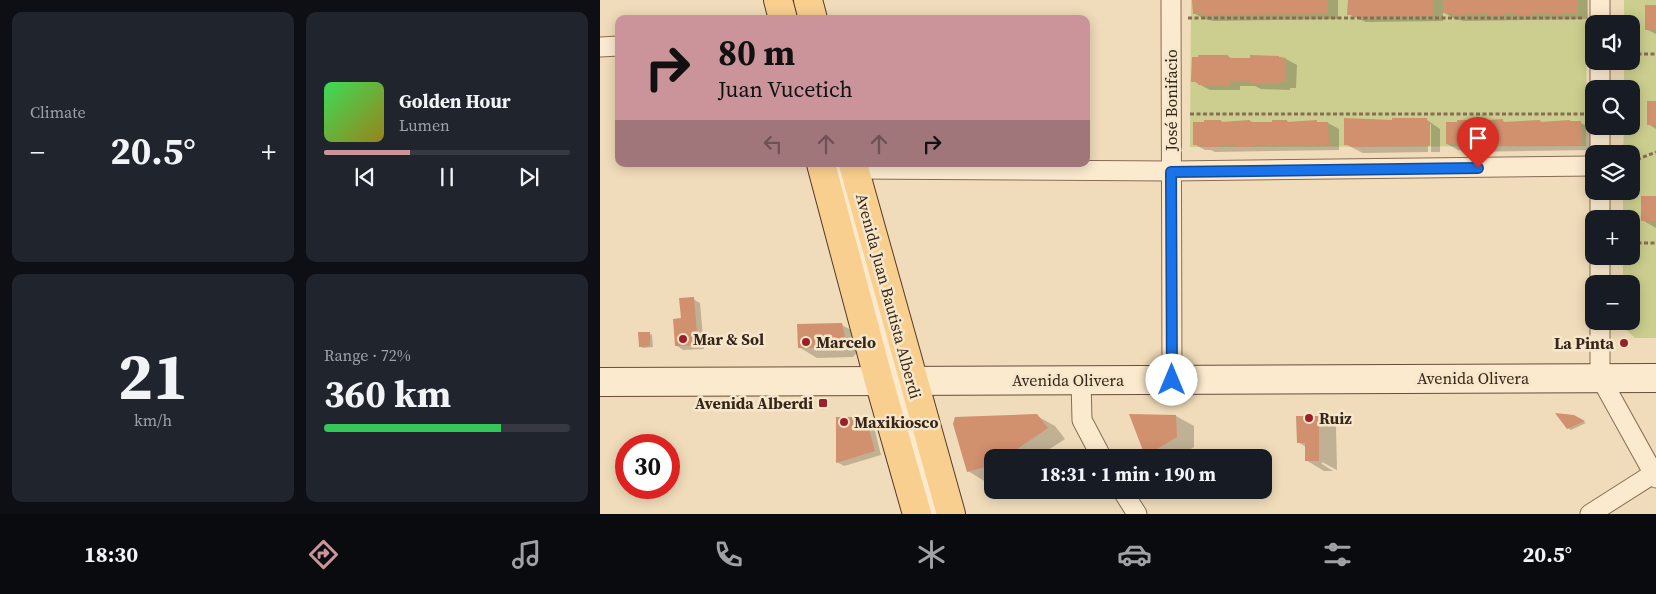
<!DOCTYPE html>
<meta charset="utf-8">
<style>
body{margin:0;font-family:"Source Serif 4",serif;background:#20242c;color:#f1f3f6;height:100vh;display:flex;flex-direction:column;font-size:19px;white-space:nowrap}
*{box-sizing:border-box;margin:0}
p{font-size:16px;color:#9ea1a6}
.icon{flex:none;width:28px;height:28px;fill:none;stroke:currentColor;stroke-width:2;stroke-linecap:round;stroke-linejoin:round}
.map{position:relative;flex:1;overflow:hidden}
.side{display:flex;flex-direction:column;gap:12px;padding:12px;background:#0d0f14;width:600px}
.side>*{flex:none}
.hud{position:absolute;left:15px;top:15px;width:475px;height:152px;border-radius:10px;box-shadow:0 2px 12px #0003;background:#ca949a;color:#111;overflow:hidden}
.buttons{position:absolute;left:985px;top:15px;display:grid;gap:10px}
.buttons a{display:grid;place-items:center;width:55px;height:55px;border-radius:10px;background:#171b24;box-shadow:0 2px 12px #0003;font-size:25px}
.speed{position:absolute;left:15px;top:434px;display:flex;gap:10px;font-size:25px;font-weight:700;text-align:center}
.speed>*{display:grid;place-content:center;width:65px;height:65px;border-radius:50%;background:#171b24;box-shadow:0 2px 12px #0003;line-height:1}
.speed .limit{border:8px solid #d22;background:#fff;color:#111}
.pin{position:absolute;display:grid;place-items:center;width:42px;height:42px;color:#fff;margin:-51px -21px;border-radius:50% 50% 50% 0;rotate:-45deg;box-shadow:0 0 5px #0007}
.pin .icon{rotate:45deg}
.me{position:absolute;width:55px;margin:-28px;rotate:0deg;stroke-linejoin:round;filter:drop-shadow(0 0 4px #0008)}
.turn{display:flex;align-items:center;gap:18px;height:105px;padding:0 20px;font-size:22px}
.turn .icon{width:65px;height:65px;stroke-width:2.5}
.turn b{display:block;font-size:35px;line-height:42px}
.lanes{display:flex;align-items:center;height:48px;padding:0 20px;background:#0003;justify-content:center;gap:25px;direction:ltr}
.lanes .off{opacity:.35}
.big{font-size:38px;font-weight:700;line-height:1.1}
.side .widget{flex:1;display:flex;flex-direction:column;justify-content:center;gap:8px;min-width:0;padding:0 18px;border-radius:10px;background:#20242c}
.side .dial{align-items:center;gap:0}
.dial b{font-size:65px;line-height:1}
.song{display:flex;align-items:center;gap:15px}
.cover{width:60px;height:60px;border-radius:8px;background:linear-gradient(135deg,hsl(130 70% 55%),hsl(50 70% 35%))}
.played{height:5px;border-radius:2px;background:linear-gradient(90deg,#ca949a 35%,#363941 35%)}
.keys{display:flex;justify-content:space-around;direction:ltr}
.heat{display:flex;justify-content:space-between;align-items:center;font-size:28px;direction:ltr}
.charge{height:8px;border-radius:4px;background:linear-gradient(90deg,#34c759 72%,#363941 0)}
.side .tiles{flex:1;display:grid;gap:12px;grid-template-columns:repeat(2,1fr)}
.trip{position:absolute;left:384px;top:449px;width:288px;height:50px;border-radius:10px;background:#171b24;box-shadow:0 2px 12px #0003;font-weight:700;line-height:50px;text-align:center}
.tabs{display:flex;height:80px;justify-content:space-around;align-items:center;background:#090b0e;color:#9ea1a6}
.tabs .icon{width:35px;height:35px}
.tabs .on{color:#ca949a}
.tabs b{font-size:22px;color:#f1f3f6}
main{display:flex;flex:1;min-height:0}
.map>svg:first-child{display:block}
.green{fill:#cbce8e}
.shadow{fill:#0003}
.building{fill:#d1906e}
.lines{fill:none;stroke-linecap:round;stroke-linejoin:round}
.service-casing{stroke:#886c54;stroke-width:12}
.minor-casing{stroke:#886c54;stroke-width:21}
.secondary-casing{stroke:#694d37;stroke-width:30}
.primary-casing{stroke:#553a29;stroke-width:30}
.path{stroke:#886c54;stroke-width:3;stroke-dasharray:4 2.5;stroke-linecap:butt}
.service{stroke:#fbeace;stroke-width:10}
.minor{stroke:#fbeace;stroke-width:19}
.secondary{stroke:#fbeace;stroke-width:28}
.primary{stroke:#f8cf8e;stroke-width:28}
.route-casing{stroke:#114b97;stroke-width:12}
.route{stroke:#1a73e8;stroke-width:9}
.poi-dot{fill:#9b202a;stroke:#f7e7ca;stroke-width:2}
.labels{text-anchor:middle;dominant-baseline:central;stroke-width:5;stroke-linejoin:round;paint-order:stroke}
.street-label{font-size:16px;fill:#36251a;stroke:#f7e7ca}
.poi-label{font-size:16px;font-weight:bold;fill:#36251a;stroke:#f7e7ca;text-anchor:start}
</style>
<main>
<section class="side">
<div class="tiles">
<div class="widget"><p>Climate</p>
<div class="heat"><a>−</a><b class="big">20.5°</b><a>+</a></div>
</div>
<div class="widget">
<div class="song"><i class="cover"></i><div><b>Golden Hour</b><p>Lumen</p></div></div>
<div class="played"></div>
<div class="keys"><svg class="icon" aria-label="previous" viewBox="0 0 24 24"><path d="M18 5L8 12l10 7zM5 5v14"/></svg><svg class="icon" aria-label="pause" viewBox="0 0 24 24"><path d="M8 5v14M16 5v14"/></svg><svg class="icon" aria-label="next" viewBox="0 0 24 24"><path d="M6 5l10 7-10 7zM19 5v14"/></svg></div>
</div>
<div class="widget dial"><b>21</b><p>km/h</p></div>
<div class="widget"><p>Range · 72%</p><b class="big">360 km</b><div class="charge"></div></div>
</div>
</section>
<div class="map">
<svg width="1056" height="514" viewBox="0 0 1056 514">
<rect width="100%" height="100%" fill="#f0dcba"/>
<g class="green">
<polygon points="591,0 987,0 986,146 590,147"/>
<polygon points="1024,0 1056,0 1056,5 1045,5 1045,29 1056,30 1056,101 1047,101 1047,125 1056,125 1056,196 1041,197 1041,221 1056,221 1056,338 1035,338 1023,327 1023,321 1031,321 1031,284 1023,284 1023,256 1031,256 1031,219 1023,219 1023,191 1031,191 1031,154 1023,154 1024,126 1031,126 1031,89 1024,89 1024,61 1031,61 1031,24 1024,24"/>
</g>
<g class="shadow">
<polygon points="594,0 738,0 738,19 614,21 604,19 594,13"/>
<polygon points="749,0 988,0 988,19 864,21 855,19 843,12 843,21 766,22 748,14"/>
<polygon points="1056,6 1056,34 1046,29"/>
<polygon points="628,56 633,60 651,60 652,57 679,57 686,59 697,65 696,88 690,88 690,90 661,89 655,86 640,86 640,90 610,90 593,81"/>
<polygon points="1056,102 1056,129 1048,124"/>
<polygon points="827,120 840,129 840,152 831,152 831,124 829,124 828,152 763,153 745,144 793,121"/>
<polygon points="621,121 624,123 650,121 654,123 687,121 690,123 716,122 728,123 739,129 739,150 615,152 611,150 605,150 594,144"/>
<polygon points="873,121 877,123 903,121 906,123 940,121 943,123 981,123 992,129 992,150 868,152 864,150 858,150 847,144"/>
<polygon points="1056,198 1056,228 1042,220"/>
<polygon points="93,299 100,303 104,349 83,350 76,345 82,320"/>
<polygon points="242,325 260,335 262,347 253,357 217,358 199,347"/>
<polygon points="49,333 52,335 53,347 43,348 40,346"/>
<polygon points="437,416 455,426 465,439 436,458 392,458 392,480 386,482 368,471"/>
<polygon points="531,416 576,416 594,426 594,447 577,458 549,458 546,456"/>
<polygon points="973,416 986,423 971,430 968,428"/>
<polygon points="719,417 736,427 737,470 722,462 722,464 733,471 724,471 706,460 706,447 698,442"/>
<polygon points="263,423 275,431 281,455 244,466 237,462"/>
</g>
<g class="building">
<polygon points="592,0 728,0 728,14 602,15 602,14 593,14"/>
<polygon points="748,0 833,0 833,16 755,17 755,15 747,15"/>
<polygon points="843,0 978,0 978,13 953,15 953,13 933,14 933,15 918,15 918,13 903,13 903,15 888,15 888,14 853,15 852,13 843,13"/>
<rect x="1045" y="5" width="11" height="25"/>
<polygon points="598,55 628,55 628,58 650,58 650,55 679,56 679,57 686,58 686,82 680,82 680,84 650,84 650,81 630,81 630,85 598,85 598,82 591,82 592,57 598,57"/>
<rect x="1047" y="101" width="9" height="24"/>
<polygon points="744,118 792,120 792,118 827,118 827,122 830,122 830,146 751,147 751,145 744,145"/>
<polygon points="903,119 903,122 940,120 940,122 970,120 970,121 981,121 982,145 956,146 956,145 921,146 921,145 906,145 906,146 891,146 891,145 856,146 856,144 846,144 846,122 857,122 857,120 874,120 874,122 888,122 888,120"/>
<polygon points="604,120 621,120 621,122 650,120 650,122 672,122 672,120 687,120 687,122 717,120 717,122 728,122 729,145 703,146 703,145 668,146 668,145 653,145 653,147 638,147 638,145 618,145 618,147 603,147 603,145 593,145 593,122 604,122"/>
<rect x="1041" y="196" width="15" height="25"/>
<polygon points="94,297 98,345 75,346 73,319 81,318 79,298"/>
<polygon points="242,323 245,337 235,348 198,348 197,324"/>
<polygon points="38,332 50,332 50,346 39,347"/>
<polygon points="955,413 974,415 985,421 967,429"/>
<polygon points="437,414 448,428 404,458 392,458 392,465 367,472 353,424 355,417"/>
<polygon points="529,414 576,415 577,437 545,456"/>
<polygon points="696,416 719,416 719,461 705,461 705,443 697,443"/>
<polygon points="236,417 256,417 268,426 275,451 236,463"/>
</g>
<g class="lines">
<g class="service-casing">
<polyline id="service" points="237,164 335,514"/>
</g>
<g class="minor-casing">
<g id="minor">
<polyline points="571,0 572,380"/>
<polyline points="1000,0 1000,24"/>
<polyline points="0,47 19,46"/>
<polyline points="1000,61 1000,89"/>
<polyline points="1000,126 1000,154"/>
<polyline points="254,169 571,171 994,166"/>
<polyline points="1000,191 1000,219"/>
<polyline points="1000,256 1000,284"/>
<polyline points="1000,321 1000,377 1056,478"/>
<polyline points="481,380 482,420 502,458"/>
<polyline points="522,490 537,514"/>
<polyline points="990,514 1056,472"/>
</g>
</g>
<g class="secondary-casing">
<polyline id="secondary" points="0,382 1056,378"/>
</g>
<g class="primary-casing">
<g id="primary">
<polyline points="178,0 183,19"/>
<polyline points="208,0 213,19"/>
<polyline points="221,164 279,381 317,514"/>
<polyline points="253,164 351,514"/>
</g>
</g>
<g class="path">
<polyline points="588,18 984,18"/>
<polyline points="1031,54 1056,54"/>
<polyline points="590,114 987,114"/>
<polyline points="1031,162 1056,152"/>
<polyline points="1031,243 1056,243"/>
</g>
<use href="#service" class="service"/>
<use href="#minor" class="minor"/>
<use href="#secondary" class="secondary"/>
<use href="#primary" class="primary"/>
</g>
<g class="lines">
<g class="route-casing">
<polyline id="route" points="572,380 571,172 878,168"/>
</g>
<use href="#route" class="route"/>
</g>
<g class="poi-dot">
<circle cx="83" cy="339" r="5"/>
<circle cx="206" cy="342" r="5"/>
<circle cx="1024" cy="343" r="5"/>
<rect x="218" y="398" width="10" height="10" rx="2.5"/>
<circle cx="709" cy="418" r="5"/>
<circle cx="244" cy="422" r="5"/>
</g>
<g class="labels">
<g class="street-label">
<text transform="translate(571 100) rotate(-90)">José Bonifacio</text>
<text transform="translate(289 296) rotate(75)">Avenida Juan Bautista Alberdi</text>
<text x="873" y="378">Avenida Olivera</text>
<text x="468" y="380">Avenida Olivera</text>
</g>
<g class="poi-label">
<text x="93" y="339">Mar &amp; Sol</text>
<text x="216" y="342">Marcelo</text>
<text x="1014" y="343" text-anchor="end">La Pinta</text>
<text x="213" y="403" text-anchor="end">Avenida Alberdi</text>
<text x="719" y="418">Ruiz</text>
<text x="254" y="422">Maxikiosco</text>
</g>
</g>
</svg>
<div class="buttons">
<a><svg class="icon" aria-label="sound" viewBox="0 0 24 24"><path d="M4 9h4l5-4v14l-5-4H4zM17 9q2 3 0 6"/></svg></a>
<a><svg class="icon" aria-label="search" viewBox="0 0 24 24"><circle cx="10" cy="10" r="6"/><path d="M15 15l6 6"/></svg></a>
<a><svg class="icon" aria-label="layers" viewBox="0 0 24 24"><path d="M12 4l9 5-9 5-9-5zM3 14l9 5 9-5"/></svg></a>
<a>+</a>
<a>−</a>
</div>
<div class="speed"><div class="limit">30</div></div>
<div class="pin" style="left:878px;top:168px;background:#d93025"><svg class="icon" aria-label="arrive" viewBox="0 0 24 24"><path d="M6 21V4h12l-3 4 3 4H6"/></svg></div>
<svg class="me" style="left:572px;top:380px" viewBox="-20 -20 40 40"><circle r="19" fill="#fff"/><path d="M0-13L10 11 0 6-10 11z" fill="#1a73e8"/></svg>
<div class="trip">18:31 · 1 min · 190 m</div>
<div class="hud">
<div class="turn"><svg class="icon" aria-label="right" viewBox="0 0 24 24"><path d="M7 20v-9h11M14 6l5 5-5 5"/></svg><div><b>80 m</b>Juan Vucetich</div></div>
<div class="lanes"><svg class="icon off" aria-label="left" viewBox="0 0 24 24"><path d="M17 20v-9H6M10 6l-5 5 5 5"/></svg><svg class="icon off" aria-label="ahead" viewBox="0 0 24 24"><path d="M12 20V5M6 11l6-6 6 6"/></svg><svg class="icon off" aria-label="ahead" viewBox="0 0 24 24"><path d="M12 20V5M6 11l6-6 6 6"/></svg><svg class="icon" aria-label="right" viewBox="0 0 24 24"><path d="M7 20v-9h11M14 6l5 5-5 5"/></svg></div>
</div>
</div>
</main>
<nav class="tabs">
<b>18:30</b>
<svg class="icon on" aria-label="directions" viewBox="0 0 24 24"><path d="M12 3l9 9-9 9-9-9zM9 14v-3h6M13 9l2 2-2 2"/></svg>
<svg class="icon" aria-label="music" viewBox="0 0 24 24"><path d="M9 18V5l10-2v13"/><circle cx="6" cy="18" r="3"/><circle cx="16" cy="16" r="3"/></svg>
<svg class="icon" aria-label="phone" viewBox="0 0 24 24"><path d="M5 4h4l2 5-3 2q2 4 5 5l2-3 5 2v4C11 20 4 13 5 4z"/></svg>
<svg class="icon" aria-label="climate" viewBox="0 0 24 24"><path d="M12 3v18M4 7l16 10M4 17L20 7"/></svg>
<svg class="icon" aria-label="car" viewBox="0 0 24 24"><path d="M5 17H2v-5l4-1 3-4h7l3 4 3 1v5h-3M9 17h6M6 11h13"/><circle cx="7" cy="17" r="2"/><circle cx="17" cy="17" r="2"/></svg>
<svg class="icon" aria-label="filters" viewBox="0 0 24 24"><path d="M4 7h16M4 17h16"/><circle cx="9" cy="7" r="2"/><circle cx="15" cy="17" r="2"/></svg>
<b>20.5°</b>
</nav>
